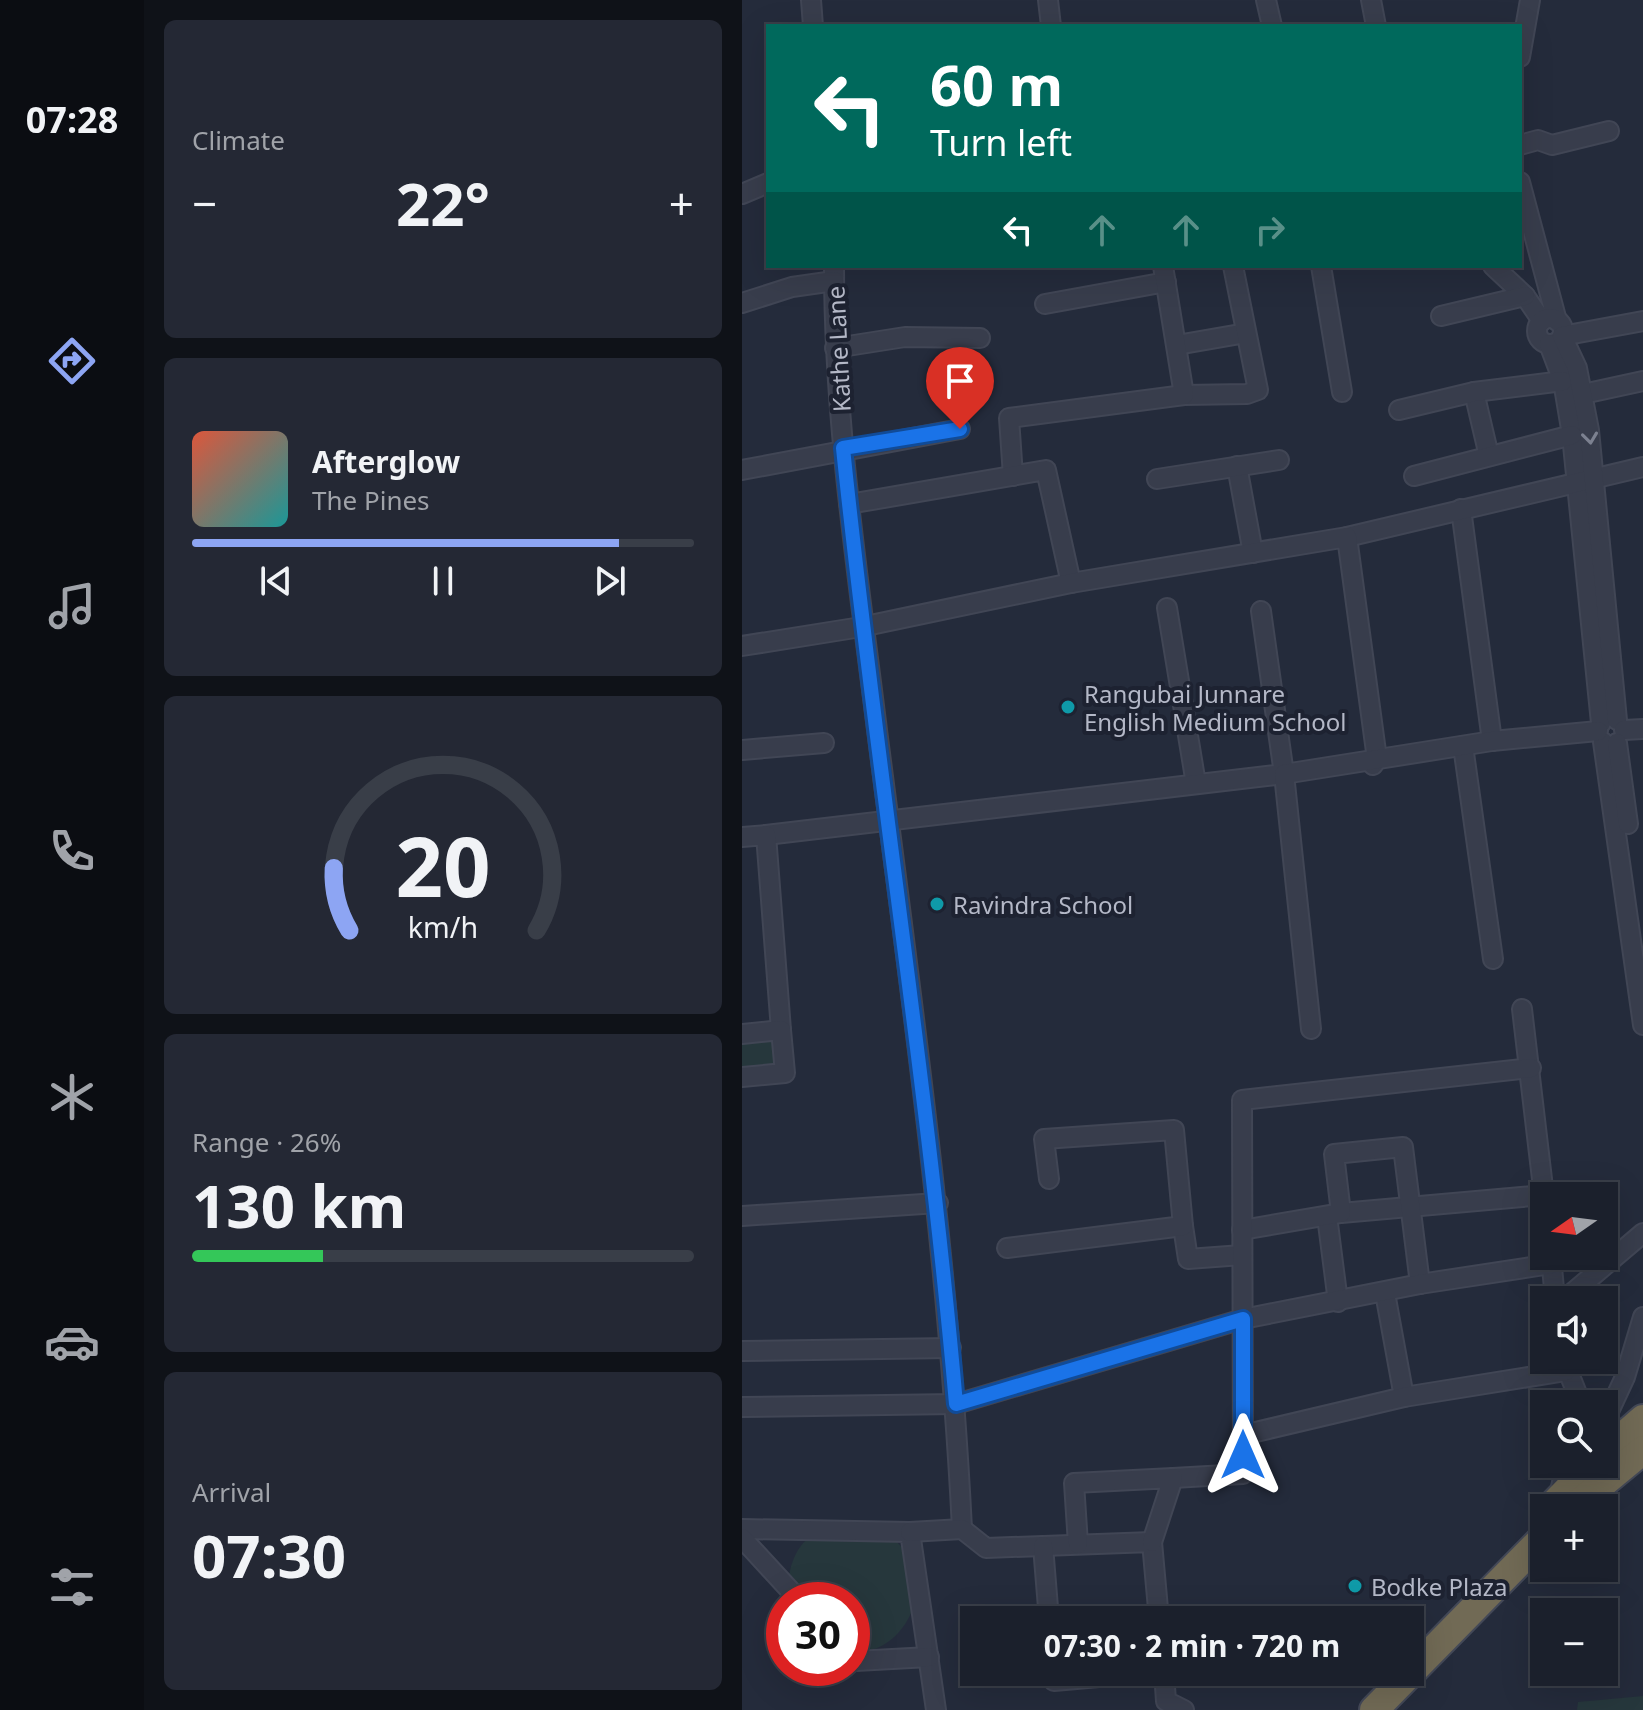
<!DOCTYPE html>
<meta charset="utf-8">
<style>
body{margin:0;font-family:"Noto Sans",sans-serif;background:#242834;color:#f1f3f6;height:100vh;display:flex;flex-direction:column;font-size:30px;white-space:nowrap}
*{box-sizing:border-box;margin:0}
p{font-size:26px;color:#a0a3a9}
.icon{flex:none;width:44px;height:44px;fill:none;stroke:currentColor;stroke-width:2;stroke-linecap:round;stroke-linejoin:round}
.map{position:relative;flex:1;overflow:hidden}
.panel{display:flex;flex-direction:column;gap:20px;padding:20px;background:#0f1218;width:598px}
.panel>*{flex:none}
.guide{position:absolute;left:24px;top:24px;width:756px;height:244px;border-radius:0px;box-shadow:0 8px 32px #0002,0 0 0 2px #393e48;background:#00695c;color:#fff;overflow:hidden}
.needle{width:52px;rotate:256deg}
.controls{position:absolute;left:788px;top:1182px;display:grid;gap:16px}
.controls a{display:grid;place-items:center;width:88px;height:88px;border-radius:0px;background:#1b202c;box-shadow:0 8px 32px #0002,0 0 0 2px #393e48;font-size:40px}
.speed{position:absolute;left:24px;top:1582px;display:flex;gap:16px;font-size:40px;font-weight:700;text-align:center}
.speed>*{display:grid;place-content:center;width:104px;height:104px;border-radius:50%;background:#1b202c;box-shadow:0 8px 32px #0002,0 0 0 2px #393e48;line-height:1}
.speed .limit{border:12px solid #d22;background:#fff;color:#111}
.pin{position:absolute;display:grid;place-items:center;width:68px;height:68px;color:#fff;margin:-82px -34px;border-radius:50% 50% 50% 0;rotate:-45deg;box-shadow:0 0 8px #0007}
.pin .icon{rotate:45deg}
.me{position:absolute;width:88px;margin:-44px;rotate:0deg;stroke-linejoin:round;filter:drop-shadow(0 0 6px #0008)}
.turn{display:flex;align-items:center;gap:28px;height:168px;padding:0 32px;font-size:36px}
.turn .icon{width:104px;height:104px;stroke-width:2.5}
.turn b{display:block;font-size:56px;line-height:68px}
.lanes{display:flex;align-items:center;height:76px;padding:0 32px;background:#0003;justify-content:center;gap:40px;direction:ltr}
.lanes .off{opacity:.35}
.big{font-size:60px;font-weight:700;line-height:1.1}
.panel .widget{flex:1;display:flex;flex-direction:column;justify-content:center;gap:12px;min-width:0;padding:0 28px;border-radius:12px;background:#242834}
.panel .dial{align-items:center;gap:0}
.dial svg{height:208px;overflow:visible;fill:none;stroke:#393e48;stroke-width:7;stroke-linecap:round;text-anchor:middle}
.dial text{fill:#f1f3f6;stroke:none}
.song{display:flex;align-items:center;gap:24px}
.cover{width:96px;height:96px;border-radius:12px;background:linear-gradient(135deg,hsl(10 70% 55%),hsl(180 70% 35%))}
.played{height:8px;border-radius:4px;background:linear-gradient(90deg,#8da5f3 85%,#393e48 85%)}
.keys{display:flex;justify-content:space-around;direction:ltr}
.heat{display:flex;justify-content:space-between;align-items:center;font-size:44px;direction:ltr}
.charge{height:12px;border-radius:6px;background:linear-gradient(90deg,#34c759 26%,#393e48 0)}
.trip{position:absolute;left:218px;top:1606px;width:464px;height:80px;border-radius:0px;background:#1b202c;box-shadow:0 8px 32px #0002,0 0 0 2px #393e48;font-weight:700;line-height:80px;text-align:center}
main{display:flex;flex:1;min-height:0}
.tab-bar{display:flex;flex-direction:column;width:144px;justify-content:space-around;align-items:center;background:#0b0d12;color:#a0a3a9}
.tab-bar .icon{width:56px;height:56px}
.tab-bar .current{color:#8da5f3}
.tab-bar b{font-size:36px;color:#f1f3f6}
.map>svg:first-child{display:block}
.green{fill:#26373c}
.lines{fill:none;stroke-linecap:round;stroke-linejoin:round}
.minor-casing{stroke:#414655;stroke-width:22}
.highway-casing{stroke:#434857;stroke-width:32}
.minor{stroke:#383d4c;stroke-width:18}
.highway{stroke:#716a55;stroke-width:28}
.oneway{stroke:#7c8190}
.route-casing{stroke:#114b97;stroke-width:20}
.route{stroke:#1a73e8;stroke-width:14}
.culture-dot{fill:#0f9aa8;stroke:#1d2231;stroke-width:3}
.labels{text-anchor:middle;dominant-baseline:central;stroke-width:8;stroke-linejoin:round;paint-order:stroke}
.street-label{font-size:24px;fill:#b4b8c7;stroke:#1d2231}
.poi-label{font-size:24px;fill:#b4b8c7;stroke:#1d2231;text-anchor:start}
</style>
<main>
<nav class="tab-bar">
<b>07:28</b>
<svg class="icon current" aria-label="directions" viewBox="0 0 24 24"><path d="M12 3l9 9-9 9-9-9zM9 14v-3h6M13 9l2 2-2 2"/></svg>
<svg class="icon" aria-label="music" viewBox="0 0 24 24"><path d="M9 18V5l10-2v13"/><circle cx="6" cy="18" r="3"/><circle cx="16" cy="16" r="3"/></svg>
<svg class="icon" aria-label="phone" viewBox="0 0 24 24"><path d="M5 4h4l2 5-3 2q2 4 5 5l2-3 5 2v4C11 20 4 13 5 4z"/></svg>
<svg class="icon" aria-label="climate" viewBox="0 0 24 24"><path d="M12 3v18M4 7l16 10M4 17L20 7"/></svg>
<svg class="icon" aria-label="car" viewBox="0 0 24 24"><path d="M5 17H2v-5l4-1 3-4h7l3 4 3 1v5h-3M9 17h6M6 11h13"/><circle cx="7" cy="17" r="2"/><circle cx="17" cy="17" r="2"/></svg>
<svg class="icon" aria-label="filters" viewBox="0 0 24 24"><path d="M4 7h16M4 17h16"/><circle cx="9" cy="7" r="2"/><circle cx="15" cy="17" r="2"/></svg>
</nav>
<section class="panel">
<div class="widget"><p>Climate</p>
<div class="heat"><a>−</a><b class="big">22°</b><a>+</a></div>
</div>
<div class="widget">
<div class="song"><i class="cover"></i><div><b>Afterglow</b><p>The Pines</p></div></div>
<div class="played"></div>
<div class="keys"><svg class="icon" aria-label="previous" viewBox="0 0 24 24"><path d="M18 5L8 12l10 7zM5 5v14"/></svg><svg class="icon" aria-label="pause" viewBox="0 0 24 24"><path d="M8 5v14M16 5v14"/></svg><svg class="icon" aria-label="next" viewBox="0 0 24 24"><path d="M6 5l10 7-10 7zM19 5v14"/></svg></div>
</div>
<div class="widget dial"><svg viewBox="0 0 100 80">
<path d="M14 69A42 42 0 1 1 86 69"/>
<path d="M14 69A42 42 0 0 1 8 45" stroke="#8da5f3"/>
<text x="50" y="56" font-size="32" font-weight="700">20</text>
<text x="50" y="72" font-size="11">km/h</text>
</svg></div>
<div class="widget"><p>Range · 26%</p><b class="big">130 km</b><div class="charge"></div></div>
<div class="widget"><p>Arrival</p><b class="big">07:30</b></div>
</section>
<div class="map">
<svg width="901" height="1710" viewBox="0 0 901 1710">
<rect width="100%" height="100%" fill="#242b3b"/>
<g class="green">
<polygon points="33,1038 34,1065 0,1068 0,1041"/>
<path d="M139 1529C149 1537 158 1543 165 1555 191 1597 159 1654 110 1653V1600H47C43 1578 51 1543 75 1533 88 1528 123 1530 139 1529Z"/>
<polygon points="901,1696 901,1710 835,1710 836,1702"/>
</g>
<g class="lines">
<g class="minor-casing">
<g id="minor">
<polyline points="69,0 71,26"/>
<polyline points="306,0 309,26"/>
<polyline points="524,0 530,26"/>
<polyline points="629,0 634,26"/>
<polyline points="778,57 788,0"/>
<polyline points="778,145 796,140 810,145 867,131"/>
<polyline points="778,182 815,321"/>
<polyline points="0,194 26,183"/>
<path d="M92 266C92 422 116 575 135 730 169 996 207 1261 220 1529"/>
<polyline points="579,266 600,392"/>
<polyline points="751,266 783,296 800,321"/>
<polyline points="0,303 50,287 92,281"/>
<polyline points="303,304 424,282"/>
<polyline points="699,316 783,296"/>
<circle cx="808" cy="331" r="13"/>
<polyline points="807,344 821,381 830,435 859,723"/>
<polyline points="435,345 504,333"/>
<polyline points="93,348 163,337 238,338"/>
<polyline points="732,392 747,456"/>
<polyline points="841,394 901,381"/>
<polyline points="442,395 505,394 516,390 491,266"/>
<polyline points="657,410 732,392 821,381"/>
<polyline points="495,466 511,553"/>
<polyline points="0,470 218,429"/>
<polyline points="271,476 267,418 442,395 421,266"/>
<polyline points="672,476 830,435"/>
<polyline points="415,479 537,460"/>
<polyline points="107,504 304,470 329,583"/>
<polyline points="719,509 750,741"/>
<polyline points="605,537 901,467"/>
<polyline points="425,608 454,784"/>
<polyline points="0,646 119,627 329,583 605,537 635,759 631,765"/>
<polyline points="875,720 847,430 835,368 820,336 901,321"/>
<polyline points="882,730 901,729"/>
<polyline points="861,742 901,1025"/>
<polyline points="875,743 886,824"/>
<polyline points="721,746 751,959"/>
<polyline points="0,750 82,743"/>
<polyline points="24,835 542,774 519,611"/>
<polyline points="0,837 24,835 39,1030"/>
<polyline points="780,1009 802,1196"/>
<polyline points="569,1029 542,774 750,741 856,731"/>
<polyline points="0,1034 39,1030 43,1073 0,1077"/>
<polyline points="599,1213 802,1195"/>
<polyline points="0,1216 196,1203"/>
<polyline points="585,1216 596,1302"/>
<polyline points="441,1226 446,1259 500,1255"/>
<polyline points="500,1230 599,1213 592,1154 661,1147 678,1284"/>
<polyline points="265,1248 441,1226 432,1130 302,1139 307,1179"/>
<polyline points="809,1256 813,1300"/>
<polyline points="643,1293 662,1397"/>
<polyline points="822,1300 901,1233"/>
<polyline points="0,1351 209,1348"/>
<polyline points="822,1361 836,1396 843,1404"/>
<polyline points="0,1407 214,1404 501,1319 678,1284 809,1264"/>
<polyline points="863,1420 883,1377 901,1317"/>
<polyline points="501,1435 662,1397 824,1371"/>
<polyline points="431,1478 501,1474 500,1100 789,1068"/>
<polyline points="817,1496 824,1464"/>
<polyline points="0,1529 168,1532 194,1710"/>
<polyline points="168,1532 220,1529 244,1548 410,1542 417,1620"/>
<polyline points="0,1538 57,1600"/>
<polyline points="336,1544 332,1483 431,1478 410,1542"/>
<polyline points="301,1546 307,1620"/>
<polyline points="110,1657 114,1661 187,1657"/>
<polyline points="311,1672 312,1681 413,1672"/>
<polyline points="422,1672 424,1701 442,1710"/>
</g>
</g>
<g class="highway-casing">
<g id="highway">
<polyline points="862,1453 901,1419"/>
<polyline points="808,1508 851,1464"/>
<polyline points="831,1508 901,1450"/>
<polyline points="632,1710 802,1537"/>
</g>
</g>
<use href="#minor" class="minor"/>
<use href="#highway" class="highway"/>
</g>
<defs><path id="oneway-chevron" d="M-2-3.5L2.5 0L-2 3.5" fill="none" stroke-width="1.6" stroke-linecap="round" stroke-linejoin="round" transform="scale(2)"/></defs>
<use class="oneway" href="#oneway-chevron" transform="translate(848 438) rotate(83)"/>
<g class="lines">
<g class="route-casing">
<path id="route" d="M218 429 101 448C134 767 186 1084 214 1404L501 1319V1455"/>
</g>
<use href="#route" class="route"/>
</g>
<g class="culture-dot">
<circle cx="326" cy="707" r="8"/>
<circle cx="195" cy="904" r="8"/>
<circle cx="613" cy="1586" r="8"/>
</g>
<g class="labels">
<g class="street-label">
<text transform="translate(96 349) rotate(-93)">Kathe Lane</text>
</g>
<g class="poi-label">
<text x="342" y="693">Rangubai Junnare<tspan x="342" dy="28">English Medium School</tspan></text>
<text x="211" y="904">Ravindra School</text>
<text x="629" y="1586">Bodke Plaza</text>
</g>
</g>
</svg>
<div class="controls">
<a><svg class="needle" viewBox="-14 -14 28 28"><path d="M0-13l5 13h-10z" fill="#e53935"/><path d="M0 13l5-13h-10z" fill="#a0a3a9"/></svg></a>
<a><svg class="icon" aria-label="sound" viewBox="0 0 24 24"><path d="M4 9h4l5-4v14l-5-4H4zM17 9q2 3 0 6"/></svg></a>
<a><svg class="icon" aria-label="search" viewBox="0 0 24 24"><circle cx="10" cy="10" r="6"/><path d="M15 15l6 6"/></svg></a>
<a>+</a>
<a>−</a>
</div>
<div class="speed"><div class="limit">30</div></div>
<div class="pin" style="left:218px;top:429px;background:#d93025"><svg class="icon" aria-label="arrive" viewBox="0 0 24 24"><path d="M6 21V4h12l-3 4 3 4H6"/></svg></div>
<svg class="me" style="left:501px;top:1455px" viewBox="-20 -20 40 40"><path d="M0-17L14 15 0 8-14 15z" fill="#1a73e8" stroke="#fff" stroke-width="4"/></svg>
<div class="trip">07:30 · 2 min · 720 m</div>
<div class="guide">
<div class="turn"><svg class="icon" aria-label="left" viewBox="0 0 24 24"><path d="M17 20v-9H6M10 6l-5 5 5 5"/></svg><div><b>60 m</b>Turn left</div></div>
<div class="lanes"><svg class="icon" aria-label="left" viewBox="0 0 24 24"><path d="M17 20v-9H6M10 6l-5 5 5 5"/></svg><svg class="icon off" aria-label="ahead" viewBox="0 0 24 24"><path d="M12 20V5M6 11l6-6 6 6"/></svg><svg class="icon off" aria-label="ahead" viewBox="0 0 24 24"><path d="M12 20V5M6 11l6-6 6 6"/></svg><svg class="icon off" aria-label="right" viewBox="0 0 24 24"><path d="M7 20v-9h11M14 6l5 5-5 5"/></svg></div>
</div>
</div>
</main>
